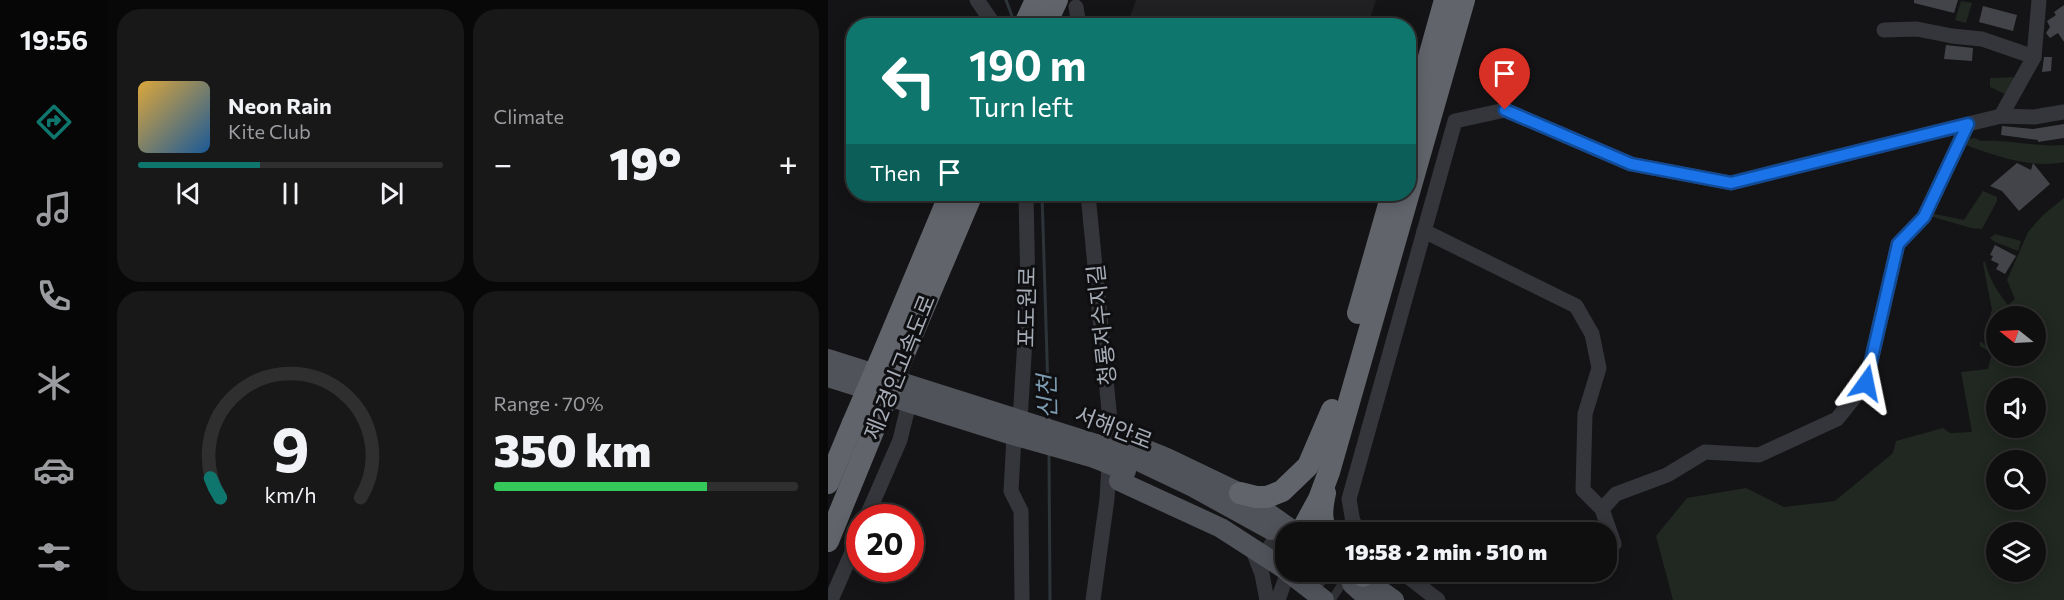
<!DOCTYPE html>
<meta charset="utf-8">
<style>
body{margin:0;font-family:Commissioner,"Noto Sans KR",sans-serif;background:#181819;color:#f1f3f6;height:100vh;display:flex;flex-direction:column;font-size:22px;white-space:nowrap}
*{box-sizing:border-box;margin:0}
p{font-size:20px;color:#9b9c9f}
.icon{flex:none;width:33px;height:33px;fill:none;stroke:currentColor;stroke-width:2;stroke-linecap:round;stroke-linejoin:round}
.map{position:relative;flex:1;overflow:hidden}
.side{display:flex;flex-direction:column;gap:9px;padding:9px;background:#080809;width:720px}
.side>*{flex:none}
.hud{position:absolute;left:18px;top:18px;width:570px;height:183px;border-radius:24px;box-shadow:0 3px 15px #0003,0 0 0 2px #2f2f30;background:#0f766e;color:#fff;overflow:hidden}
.needle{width:39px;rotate:288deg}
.fabs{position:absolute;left:1158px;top:306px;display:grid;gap:12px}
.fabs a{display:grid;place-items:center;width:60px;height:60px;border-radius:50%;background:#0f0f10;box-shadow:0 3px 15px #0003,0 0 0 2px #2f2f30;font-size:30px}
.speed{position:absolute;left:18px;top:504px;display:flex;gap:12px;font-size:30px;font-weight:700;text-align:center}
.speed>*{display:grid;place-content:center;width:78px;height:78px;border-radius:50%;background:#0f0f10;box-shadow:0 3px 15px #0003,0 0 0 2px #2f2f30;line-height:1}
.speed .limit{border:9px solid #d22;background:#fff;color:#111}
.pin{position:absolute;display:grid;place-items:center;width:51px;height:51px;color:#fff;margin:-62px -26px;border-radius:50% 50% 50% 0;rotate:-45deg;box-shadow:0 0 6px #0007}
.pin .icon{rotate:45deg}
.me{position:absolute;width:66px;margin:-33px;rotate:12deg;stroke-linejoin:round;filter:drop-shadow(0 0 4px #0008)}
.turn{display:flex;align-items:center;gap:21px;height:126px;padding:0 24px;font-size:27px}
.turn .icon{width:78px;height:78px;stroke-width:2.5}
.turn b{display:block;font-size:42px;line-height:51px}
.then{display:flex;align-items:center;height:57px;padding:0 24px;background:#0003;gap:12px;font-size:22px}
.big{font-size:45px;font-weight:800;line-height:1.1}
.side .widget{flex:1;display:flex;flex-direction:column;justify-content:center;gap:9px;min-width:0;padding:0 21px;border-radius:24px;background:#181819}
.side .dial{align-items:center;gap:0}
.dial svg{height:156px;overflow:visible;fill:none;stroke:#2f2f30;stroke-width:7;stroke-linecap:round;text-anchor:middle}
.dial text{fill:#f1f3f6;stroke:none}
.song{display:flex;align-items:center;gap:18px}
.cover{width:72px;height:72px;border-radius:9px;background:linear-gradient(135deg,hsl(40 70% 55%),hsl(210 70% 35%))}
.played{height:6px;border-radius:3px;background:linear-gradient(90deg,#0f766e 40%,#2f2f30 40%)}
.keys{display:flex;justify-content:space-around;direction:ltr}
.heat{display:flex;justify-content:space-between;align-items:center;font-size:33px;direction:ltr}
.charge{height:9px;border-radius:4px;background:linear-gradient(90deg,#34c759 70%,#2f2f30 0)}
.side .tiles{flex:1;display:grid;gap:9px;grid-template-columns:repeat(2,1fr)}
.trip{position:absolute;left:447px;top:522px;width:342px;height:60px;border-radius:24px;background:#0f0f10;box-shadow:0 3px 15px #0003,0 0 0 2px #2f2f30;font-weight:800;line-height:60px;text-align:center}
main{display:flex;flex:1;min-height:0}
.dock{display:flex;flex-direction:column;width:108px;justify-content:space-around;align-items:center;background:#060606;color:#9b9c9f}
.dock .icon{width:42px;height:42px}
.dock .current{color:#0f766e}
.dock b{font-size:27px;color:#f1f3f6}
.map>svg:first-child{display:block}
.built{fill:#202023}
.green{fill:#202821;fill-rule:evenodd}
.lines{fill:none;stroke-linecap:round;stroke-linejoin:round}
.stream{stroke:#2d353b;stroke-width:3}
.building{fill:#434449}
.major-tunnel{stroke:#313236;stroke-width:20;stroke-dasharray:20 10;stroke-linecap:butt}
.minor{stroke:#35363b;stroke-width:15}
.major{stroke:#51535a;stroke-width:20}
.highway{stroke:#61646b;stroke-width:22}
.major-bridge{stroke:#51535a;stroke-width:20}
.highway-bridge{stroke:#61646b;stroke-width:22}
.route-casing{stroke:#114b97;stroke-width:15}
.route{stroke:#1a73e8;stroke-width:10}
.labels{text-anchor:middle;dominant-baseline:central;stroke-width:6;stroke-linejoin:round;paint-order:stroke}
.street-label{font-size:22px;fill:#a6acb6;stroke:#0f0f11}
.water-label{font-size:24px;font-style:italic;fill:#7d9bb0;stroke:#0f0f11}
</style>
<main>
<nav class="dock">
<b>19:56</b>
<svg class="icon current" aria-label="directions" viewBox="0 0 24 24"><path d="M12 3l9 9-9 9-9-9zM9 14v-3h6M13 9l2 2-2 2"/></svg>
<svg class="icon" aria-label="music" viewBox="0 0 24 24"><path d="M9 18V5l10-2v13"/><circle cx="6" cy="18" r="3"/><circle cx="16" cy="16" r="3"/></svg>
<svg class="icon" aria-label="phone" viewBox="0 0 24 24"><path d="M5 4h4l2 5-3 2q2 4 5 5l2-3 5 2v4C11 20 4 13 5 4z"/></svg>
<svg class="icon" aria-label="climate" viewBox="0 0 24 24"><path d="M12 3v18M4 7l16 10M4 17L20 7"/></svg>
<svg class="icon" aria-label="car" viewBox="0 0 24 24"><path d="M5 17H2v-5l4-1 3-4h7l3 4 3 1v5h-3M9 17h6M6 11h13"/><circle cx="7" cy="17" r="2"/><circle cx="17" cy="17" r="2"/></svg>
<svg class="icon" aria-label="filters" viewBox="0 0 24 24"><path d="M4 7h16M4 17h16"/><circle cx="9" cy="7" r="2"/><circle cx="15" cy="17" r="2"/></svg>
</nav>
<section class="side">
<div class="tiles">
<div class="widget">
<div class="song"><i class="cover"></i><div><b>Neon Rain</b><p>Kite Club</p></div></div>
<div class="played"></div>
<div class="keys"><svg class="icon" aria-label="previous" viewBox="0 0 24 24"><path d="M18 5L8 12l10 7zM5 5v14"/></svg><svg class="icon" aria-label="pause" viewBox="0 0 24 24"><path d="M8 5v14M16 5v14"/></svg><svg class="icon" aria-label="next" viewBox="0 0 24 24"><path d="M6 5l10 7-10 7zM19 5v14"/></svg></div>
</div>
<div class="widget"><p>Climate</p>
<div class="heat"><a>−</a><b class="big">19°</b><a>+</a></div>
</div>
<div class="widget dial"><svg viewBox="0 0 100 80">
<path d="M14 69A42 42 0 1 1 86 69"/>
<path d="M14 69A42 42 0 0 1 9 59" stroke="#0f766e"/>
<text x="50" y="56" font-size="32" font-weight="700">9</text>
<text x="50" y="72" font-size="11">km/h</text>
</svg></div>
<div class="widget"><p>Range · 70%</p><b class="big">350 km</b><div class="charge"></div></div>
</div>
</section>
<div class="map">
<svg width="1236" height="600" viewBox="0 0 1236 600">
<rect width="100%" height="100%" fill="#141416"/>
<polygon class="built" points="308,0 548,0 540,25 299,25"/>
<g class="green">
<polygon points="1133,1 1144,3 1138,23 1127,20"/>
<polygon points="1188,77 1172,106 1177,94 1162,87 1162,78"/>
<path d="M1147 138C1154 143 1161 140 1169 141 1192 142 1213 147 1236 145V162C1205 169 1167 156 1138 145L1141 139Z"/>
<polygon points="1155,191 1169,197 1169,201 1154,229 1143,228 1102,216 1102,213 1136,220"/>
<path d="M1236 198V600H845L828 536 859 498 918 488 956 507 1007 501 1065 453 1068 441 1115 428 1122 433 1144 432 1133 372 1160 369 1164 353 1152 346V341L1157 345H1162L1168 335V356H1208V316H1168V328L1161 319 1164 310 1155 263 1157 261C1160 277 1170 293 1180 305L1187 299 1179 280 1200 232 1215 215ZM1168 388H1208V428H1168ZM1168 460H1208V500H1168ZM1168 532H1208V572H1168Z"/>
<polygon points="1167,234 1193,241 1190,251 1167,242 1162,238"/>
</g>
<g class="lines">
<g class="stream">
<polyline points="178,0 187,24"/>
<polyline points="214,194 221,423"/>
<polyline points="221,453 222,600"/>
</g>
</g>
<g class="building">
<polygon points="1086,0 1130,0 1126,13 1086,3"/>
<polygon points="1236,5 1236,42 1230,33 1222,38 1218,33 1222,27 1219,21 1228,15 1226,12"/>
<polygon points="1155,6 1189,15 1185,31 1151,22"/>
<polygon points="1118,45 1145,48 1144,61 1116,59"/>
<polygon points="1216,57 1224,57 1223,71 1214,72"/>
<polygon points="1236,124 1236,138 1210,142 1210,140 1173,135 1174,126 1205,129"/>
<polygon points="1189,163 1203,170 1205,163 1222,184 1191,211 1174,191 1162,186"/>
<polygon points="1167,245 1188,256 1177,274 1168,269 1171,264 1163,260 1165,256 1162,255"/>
<polygon points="589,572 613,572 604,583"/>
</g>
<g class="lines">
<g class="major-tunnel">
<polyline points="436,542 458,556"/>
<polyline points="481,572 513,593"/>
</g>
<g class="minor">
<polyline points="149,0 167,26"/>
<polyline points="248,7 251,26"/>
<polyline points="1056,30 1089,29 1124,36 1154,39 1206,57"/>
<polyline points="1173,116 1206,57 1211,0"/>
<polyline points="260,194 283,431 279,499 265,600"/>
<polyline points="596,231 748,306 764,334 771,368 757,414 755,490 774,509 786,544"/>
<polyline points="192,420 200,292 198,194"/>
<polyline points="186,436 183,491 193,511 194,600"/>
<polyline points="774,509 788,494 839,475 877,452 931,455 1009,419 1038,383 1070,244 1096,217 1140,124 1173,116 1206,117 1236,112"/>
<polyline points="38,518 72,440 81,403"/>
<polyline points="534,532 525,522 521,499 627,121 677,110 803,164 903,183 1140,124"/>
<polyline points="424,548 434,574 439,600"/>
<polyline points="574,572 610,600"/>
<polyline points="3,600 32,534"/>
<polyline points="450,600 460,572"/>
</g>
<g class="major">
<polyline points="0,359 268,444"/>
<polyline points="0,377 181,434 266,458"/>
<polyline points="307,445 339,458 412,493 467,532"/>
<polyline points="304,458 365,487 443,530"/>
<polyline points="291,481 393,528 458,570"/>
<polyline points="460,572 496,600"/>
<polyline points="527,572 566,600"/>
<polyline points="524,584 542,600"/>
</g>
<g class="highway">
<polyline points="196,26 208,0"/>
<polyline points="217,26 229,0"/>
<polyline points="580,132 617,0"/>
<polyline points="530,313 564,194"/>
<polyline points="57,349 122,194"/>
<polyline points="75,356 144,194"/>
<polyline points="0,483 25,423"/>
<polyline points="412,493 428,497 439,497 454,491 480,466 504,410"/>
<path d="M497 493C494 507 492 520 499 532"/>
<polyline points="473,532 491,499 501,472 636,0"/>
<polyline points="0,541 45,431"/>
<polyline points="530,572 535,576"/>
</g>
<g class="major-bridge">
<polyline points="268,444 304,458"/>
<polyline points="266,458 298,471"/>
</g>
<g class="highway-bridge">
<polyline points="25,423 57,349"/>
<polyline points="45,431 75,356"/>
</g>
</g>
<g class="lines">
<g class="route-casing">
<polyline id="route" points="677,110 803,164 903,183 1140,124 1096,217 1070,244 1038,383"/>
</g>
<use href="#route" class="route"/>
</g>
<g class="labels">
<g class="street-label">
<text transform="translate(198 307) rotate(-89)">포도원로</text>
<text transform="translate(273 325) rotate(-96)">청룡저수지길</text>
<text transform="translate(71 367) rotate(-68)">제2경인고속도로</text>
<text transform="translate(286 427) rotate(21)">서해안로</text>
</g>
<g class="water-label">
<text transform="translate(218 397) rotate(-91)">신천</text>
</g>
</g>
</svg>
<div class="fabs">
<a><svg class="needle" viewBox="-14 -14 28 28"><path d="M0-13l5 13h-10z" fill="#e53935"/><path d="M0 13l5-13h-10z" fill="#9b9c9f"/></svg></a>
<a><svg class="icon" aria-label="sound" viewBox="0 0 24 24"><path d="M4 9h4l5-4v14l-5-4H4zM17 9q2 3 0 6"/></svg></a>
<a><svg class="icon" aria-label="search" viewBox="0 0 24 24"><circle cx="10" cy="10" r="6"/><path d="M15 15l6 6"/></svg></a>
<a><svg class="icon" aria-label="layers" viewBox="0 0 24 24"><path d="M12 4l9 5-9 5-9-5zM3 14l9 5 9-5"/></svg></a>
</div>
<div class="speed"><div class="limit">20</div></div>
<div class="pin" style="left:677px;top:110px;background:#d93025"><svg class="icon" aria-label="arrive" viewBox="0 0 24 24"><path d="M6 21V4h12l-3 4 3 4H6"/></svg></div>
<svg class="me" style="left:1038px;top:383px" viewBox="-20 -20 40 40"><path d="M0-17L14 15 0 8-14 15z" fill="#1a73e8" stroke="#fff" stroke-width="4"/></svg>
<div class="trip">19:58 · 2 min · 510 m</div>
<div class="hud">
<div class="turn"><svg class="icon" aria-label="left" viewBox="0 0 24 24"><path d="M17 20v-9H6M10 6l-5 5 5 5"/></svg><div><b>190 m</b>Turn left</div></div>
<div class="then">Then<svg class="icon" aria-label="arrive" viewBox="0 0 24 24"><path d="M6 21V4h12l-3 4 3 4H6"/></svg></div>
</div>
</div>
</main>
